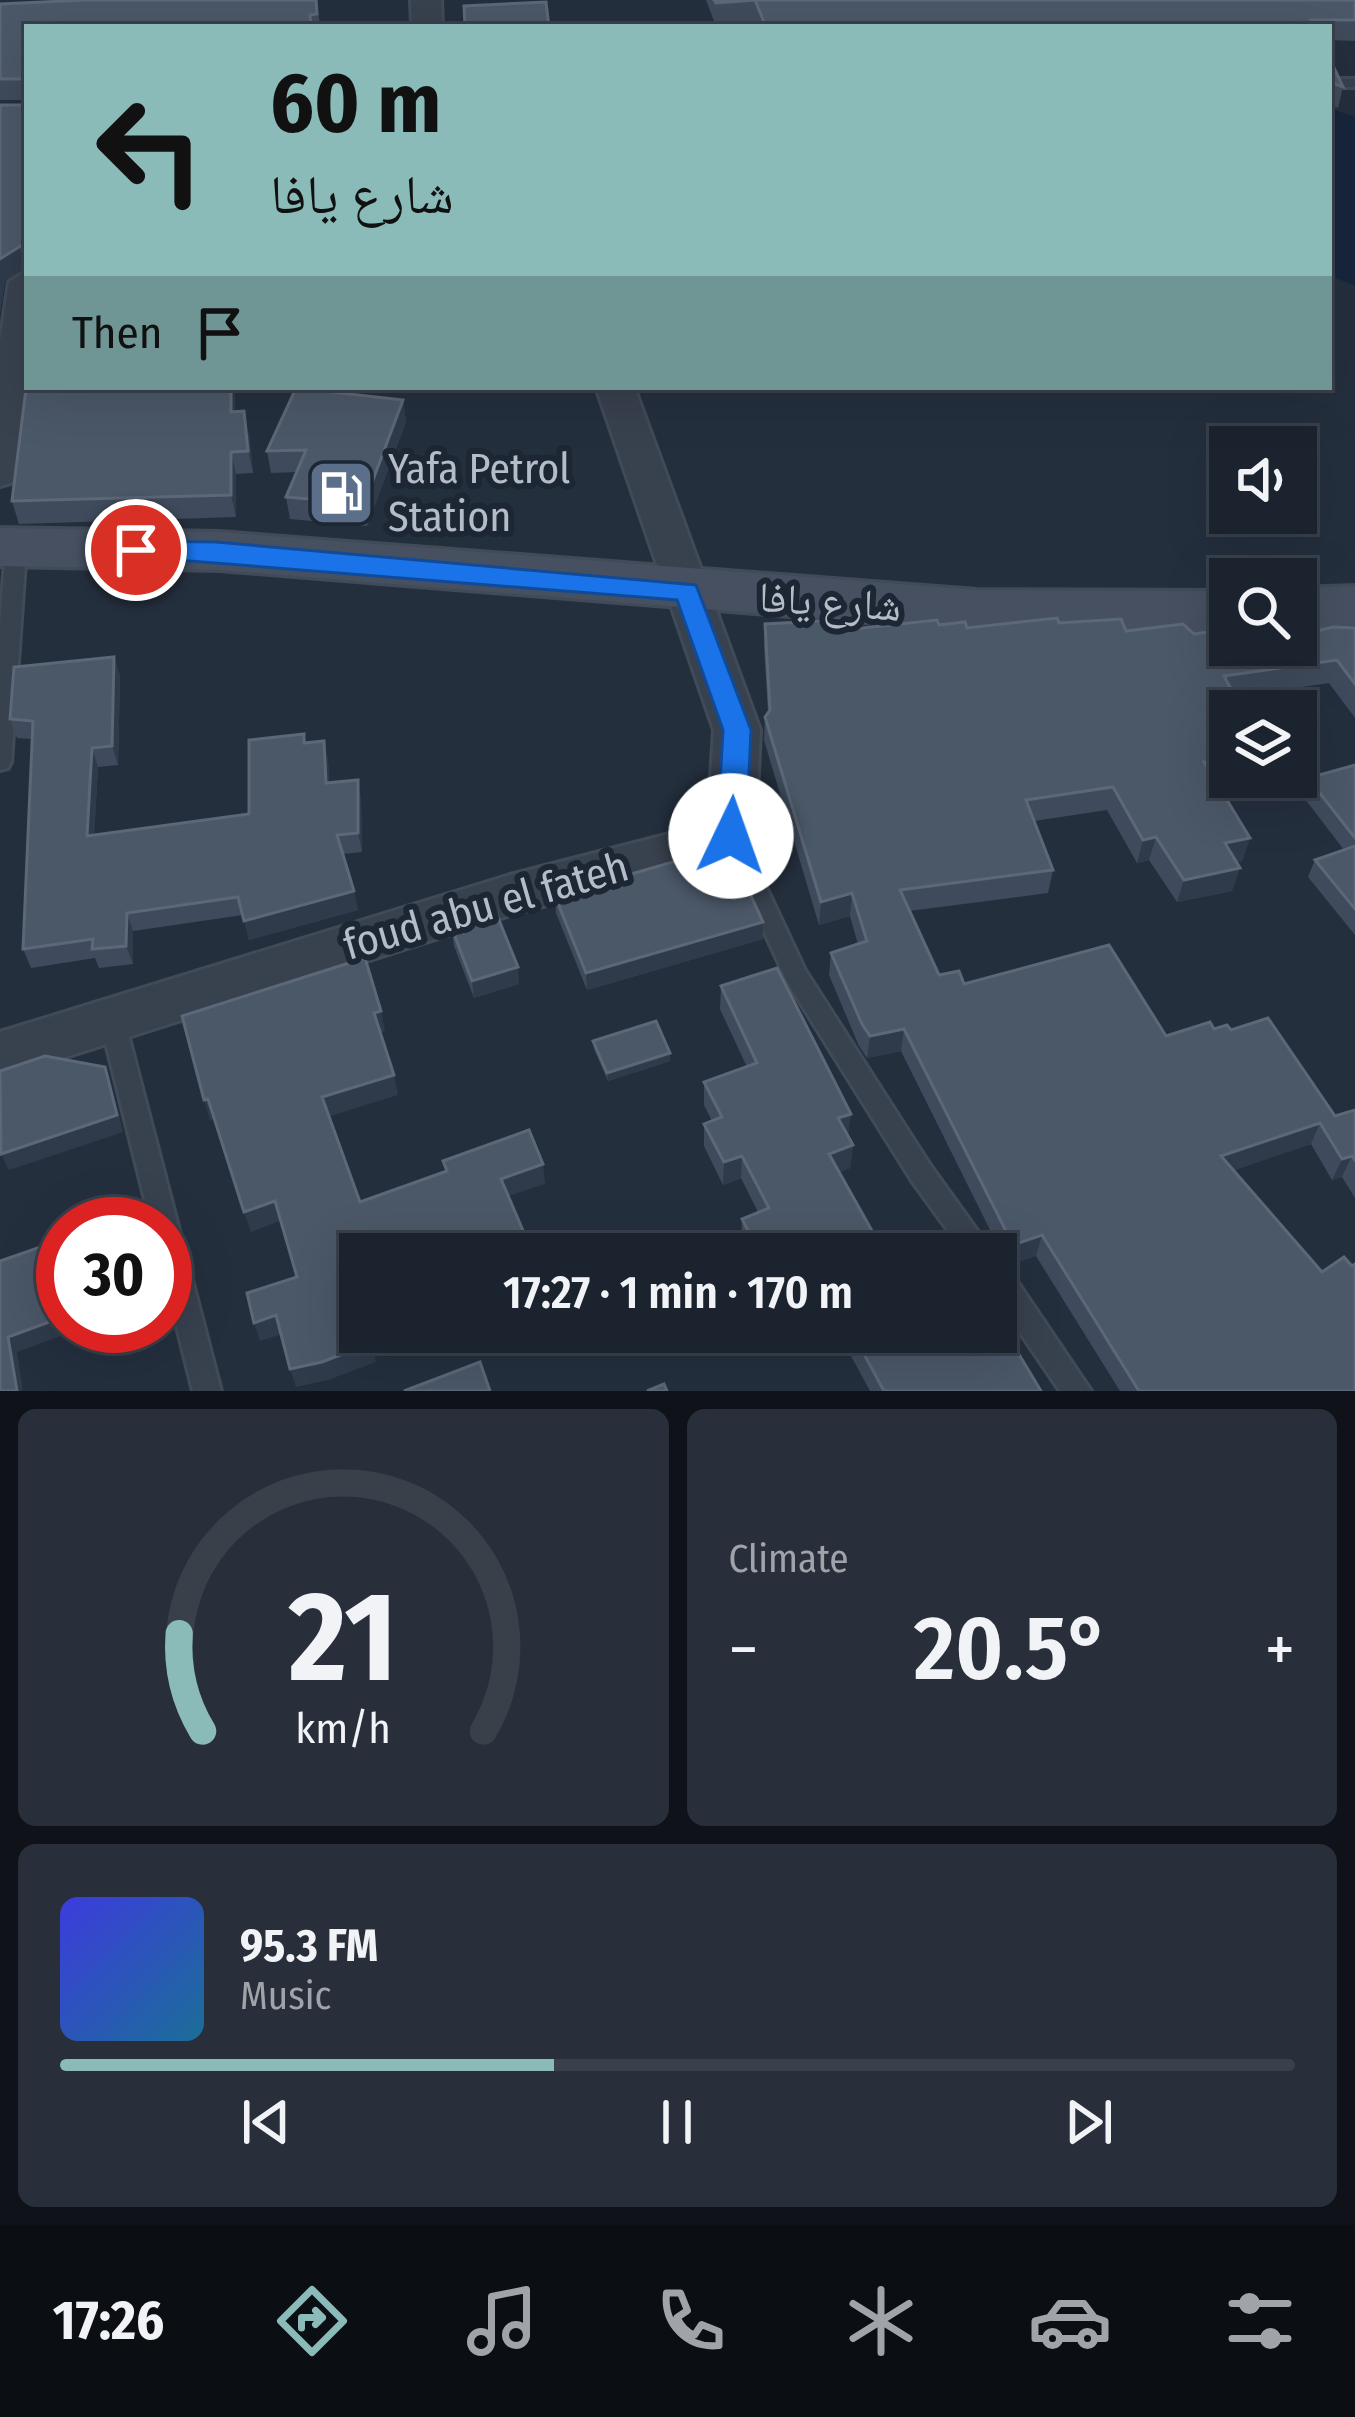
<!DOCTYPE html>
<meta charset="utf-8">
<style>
body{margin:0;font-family:"Fira Sans Condensed","Noto Naskh Arabic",sans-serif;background:#282f3a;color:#f1f3f6;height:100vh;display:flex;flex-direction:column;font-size:45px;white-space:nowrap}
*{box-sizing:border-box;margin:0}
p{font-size:39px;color:#a0a4aa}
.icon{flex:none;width:66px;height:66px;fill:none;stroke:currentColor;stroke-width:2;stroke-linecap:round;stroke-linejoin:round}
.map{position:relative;height:1391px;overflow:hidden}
.sheet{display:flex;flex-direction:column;gap:18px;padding:18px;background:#0f1319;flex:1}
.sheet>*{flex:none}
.banner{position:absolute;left:24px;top:24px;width:1308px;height:366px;border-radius:0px;box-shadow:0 12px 48px #0002,0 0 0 3px #39404a;background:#8bbbb9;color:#111;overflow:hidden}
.buttons{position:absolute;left:1209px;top:426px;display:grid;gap:24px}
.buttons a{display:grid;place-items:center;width:108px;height:108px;border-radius:0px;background:#1b232e;box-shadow:0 12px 48px #0002,0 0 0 3px #39404a;font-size:60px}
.speed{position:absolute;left:36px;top:1197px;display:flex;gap:24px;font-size:60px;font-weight:700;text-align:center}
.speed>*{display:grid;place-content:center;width:156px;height:156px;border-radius:50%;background:#1b232e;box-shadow:0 12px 48px #0002,0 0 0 3px #39404a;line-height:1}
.speed .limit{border:18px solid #d22;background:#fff;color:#111}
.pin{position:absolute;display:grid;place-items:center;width:102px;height:102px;color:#fff;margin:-51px;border:6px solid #fff;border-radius:50%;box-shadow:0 3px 12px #0007}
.me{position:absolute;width:132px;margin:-66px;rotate:3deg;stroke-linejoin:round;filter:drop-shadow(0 0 9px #0008)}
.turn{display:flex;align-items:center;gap:42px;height:252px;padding:0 48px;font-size:54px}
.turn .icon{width:156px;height:156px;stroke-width:2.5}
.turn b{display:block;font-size:84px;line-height:102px}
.then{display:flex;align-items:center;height:114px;padding:0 48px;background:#0003;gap:24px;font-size:45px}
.big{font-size:90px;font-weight:600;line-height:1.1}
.sheet .tile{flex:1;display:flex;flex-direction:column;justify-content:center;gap:18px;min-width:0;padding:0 42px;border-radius:18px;background:#282f3a}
.sheet .dial{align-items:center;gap:0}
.dial svg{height:312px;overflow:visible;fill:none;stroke:#39404a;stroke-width:7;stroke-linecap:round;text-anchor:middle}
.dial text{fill:#f1f3f6;stroke:none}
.song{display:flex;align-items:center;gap:36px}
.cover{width:144px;height:144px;border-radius:18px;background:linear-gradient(135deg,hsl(240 70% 55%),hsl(200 70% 35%))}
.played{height:12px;border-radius:6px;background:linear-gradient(90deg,#8bbbb9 40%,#39404a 40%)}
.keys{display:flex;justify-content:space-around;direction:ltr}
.heat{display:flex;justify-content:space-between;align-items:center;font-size:66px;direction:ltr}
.sheet .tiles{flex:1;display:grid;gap:18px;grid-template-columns:1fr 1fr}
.tile:last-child{grid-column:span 2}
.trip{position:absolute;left:339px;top:1233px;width:678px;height:120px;border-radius:0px;background:#1b232e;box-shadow:0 12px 48px #0002,0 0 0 3px #39404a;font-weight:600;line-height:120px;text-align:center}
.tabs{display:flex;height:192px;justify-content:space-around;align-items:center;background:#0b0e12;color:#a0a4aa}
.tabs .icon{width:84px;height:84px}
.tabs .active{color:#8bbbb9}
.tabs b{font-size:54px;color:#f1f3f6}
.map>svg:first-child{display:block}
.water{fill:#17263c}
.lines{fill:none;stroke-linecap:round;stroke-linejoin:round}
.lane-casing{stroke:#414a57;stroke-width:6}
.street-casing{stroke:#414a57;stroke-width:6}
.secondary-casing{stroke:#414a57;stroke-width:6}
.lane{fill:#38414e;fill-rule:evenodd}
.street{fill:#38414e;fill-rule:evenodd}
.secondary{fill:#465061;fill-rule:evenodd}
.wall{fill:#3f4b5c}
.shaded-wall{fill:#2f3b4b}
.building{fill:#4b5868;stroke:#5c6777;stroke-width:3}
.route{fill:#1a73e8;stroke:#114b97;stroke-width:3}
.labels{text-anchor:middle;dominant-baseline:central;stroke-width:12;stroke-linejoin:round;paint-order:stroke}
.poi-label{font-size:42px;fill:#b4bcc9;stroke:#1d2633;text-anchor:start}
.street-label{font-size:42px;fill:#b4bcc9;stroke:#1d2633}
</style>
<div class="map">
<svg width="1355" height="1391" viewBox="0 0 1355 1391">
<rect width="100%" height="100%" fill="#242f3e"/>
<polygon class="water" points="1329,108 1355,117 1355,286 1329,275"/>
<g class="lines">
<g class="lane-casing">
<g id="lane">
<rect x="1329" y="79" width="26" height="8"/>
<polygon points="16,542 26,548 11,762 8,768 0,770 0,626 6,548"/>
<polygon points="731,827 739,830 742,836 805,970 930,1165 994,1254 965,1254 912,1181 788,983 720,836 723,830"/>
<polygon points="112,1009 121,1012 124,1019 221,1391 193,1391 165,1279 165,1224 151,1224 100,1019 103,1012"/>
<polygon points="996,1261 1006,1265 1091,1391 1060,1391 996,1297"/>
</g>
</g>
<g class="street-casing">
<g id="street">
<polygon points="411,0 441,0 442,27 412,27"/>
<polygon points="27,271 31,387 20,473 14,482 0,486 0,342 9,282"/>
<polygon points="596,387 634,387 760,730 755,836 748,849 510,915 0,1078 0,1032 510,875 708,824 714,730"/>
</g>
</g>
<g class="secondary-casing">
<g id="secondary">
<polygon points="0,528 219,532 977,590 1230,591 1230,633 977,631 219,570 0,566"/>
<polygon points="1355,586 1355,628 1296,630 1296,588"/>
</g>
</g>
<use href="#lane" class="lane"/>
<use href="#street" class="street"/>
<use href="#secondary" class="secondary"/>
</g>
<g class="wall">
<polygon points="317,0 320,27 27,27 23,270 5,281 0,312 0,105 25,105 25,100 0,100 0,4"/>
<polygon points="706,0 1355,0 1355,41 1329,40 1329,27 757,27 754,21 715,24"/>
<polygon points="1329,57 1343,87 1338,108 1329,105"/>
<polygon points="403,400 406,422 367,526 290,519 286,497 297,472 271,473 267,451"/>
<polygon points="235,412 249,434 253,473 236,474 236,517 19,524 12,501"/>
<polygon points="1059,623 1126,631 1194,634 1296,645 1355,628 1355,718 1329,683 1235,697 1230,711 1230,777 1255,777 1216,782 1250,838 1242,861 1236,862 1232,891 1177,902 1149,860 1137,863 1107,810 1034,821 1053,870 1048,893 909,911 939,975 964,984 1166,1036 1214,1029 1231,1030 1335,1116 1355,1110 1355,1198 1342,1177 1332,1180 1311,1144 1234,1170 1355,1391 1120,1391 1036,1256 1011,1264 1005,1260 901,1051 867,1058 859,1046 829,975 831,953 858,944 850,916 819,925 764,740 765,717 768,713 764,647 765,624 844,630 939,625 967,628"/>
<polygon points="114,657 120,676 118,765 98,767 94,835 249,814 304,734 306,743 328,760 329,783 361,799 362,852 343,854 358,910 249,940 243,915 133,931 133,964 99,968 95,958 31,968 23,949 32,739 17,738 10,719"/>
<polygon points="1355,765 1355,935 1308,877 1315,860 1344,850 1302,795 1308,778"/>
<polygon points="555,896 763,922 763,939 587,990 556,913"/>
<polygon points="452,929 519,984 474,998 454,946"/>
<polygon points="721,986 848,1136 853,1145 850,1168 839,1172 885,1254 748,1254 741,1241 742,1219 758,1212 741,1178 723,1185 704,1146 704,1124 712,1121 704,1105 704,1082 747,1067 720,1009"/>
<polygon points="593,1041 670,1053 670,1061 608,1081 594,1049"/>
<polygon points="838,1332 996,1332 1041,1391 870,1391"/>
</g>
<g class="shaded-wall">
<polygon points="22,245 27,267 5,281 0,312 0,259"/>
<polygon points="231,387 235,387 235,434 231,412"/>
<polygon points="403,400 406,422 367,526 364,504"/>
<polygon points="244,411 249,434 253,473 248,451"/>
<polygon points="231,452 236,474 236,517 231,495"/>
<polygon points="114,657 120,676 118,765 112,746"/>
<polygon points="324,741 328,760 330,802 326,783"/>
<polygon points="92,748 98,767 93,854 87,836"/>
<polygon points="358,780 361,799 362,852 358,833"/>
<polygon points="1156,837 1149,860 1137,863 1143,840"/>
<polygon points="1250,838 1242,861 1218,866 1225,843"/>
<polygon points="1240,868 1232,891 1177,902 1184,880"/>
<polygon points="354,891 358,910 249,940 244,921"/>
<polygon points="852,893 850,916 819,925 821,902"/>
<polygon points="127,913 133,931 133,964 126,946"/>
<polygon points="763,922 763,939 587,990 586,973"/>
<polygon points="518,967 519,984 474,998 472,981"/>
<polygon points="381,1011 385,1031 378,1034 374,1013"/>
<polygon points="904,1029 901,1051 867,1058 870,1036"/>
<polygon points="670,1053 670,1061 608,1081 607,1073"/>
<polygon points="105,1067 111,1083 123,1132 9,1170 1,1154"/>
<polygon points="394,1075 398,1095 327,1117 322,1097"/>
<polygon points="208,1099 215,1119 210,1120 204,1100"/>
<polygon points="851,1114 848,1136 838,1118"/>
<polygon points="1320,1123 1311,1144 1213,1177 1221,1156"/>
<polygon points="853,1145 850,1168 826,1177 829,1154"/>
<polygon points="742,1156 741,1178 723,1185 724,1162"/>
<polygon points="1352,1156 1342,1177 1332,1180 1342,1159"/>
<polygon points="543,1164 545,1184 503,1198 501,1179"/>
<polygon points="275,1201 280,1221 251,1232 244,1212"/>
<polygon points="1042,1235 1036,1256 1011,1264 1016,1244"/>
<polygon points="276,1315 282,1334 260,1341 254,1323"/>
<polygon points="63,1317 63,1326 88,1326 17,1352 23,1391 17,1391 8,1337"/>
<polygon points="368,1332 422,1332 373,1350 376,1362 328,1380 296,1387 290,1369"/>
<polygon points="778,1332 800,1332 778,1342"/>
</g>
<g class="building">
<polygon points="85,0 316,0 317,14 310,15 311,27 27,27 27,333 22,245 0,259 0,105 25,105 25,79 0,79 0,4"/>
<polygon points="714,0 1355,0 1355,20 1311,20 1315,27 1279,27 1278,25 766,27 755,0 716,3"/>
<polygon points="546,2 549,27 465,27 464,6"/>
<polygon points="1329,57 1343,87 1329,82"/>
<polygon points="27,381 27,387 231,387 231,412 244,411 248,451 231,452 231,495 12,501"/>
<polygon points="296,388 403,400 364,504 286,497 306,450 267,451"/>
<polygon points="1057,618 1059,623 1121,619 1126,631 1183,624 1194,634 1230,629 1230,645 1296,645 1296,636 1333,627 1355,628 1355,684 1337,660 1224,676 1243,711 1230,711 1230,759 1204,762 1250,838 1225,843 1240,868 1184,880 1156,837 1143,840 1113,787 1026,800 1053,870 900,890 939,975 959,971 964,984 1109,945 1166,1036 1210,1022 1214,1029 1227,1025 1231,1030 1268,1018 1335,1116 1355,1110 1355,1160 1352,1156 1342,1159 1320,1123 1221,1156 1322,1272 1344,1257 1352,1266 1355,1264 1355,1391 1139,1391 1042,1235 1016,1244 1010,1239 904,1029 870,1036 862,1024 831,953 867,941 852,893 821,902 765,717 770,710 765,624 840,620 844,630 937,620 939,625 965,622 967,628"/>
<polygon points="114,657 112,746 92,748 87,836 249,814 249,740 304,734 304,743 324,741 326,783 358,780 358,833 337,835 354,891 244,921 238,897 127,913 126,946 92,949 93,939 23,949 33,721 10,719 14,667"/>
<polygon points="1355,765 1355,838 1308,778"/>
<polygon points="728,846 763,922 586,973 555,896"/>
<polygon points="1355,846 1355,909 1315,860"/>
<polygon points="497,915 518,967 472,981 452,929"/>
<polygon points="365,958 381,1011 374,1013 394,1075 322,1097 360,1202 447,1171 443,1161 529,1130 543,1164 501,1179 533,1254 360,1254 360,1332 368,1332 371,1343 322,1362 290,1369 276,1315 254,1323 247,1293 297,1277 275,1201 244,1212 208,1099 204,1100 182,1016"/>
<polygon points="777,968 851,1114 838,1118 853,1145 829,1154 885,1254 760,1254 742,1219 769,1208 742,1156 724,1162 704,1124 722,1117 704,1082 757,1063 721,986"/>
<polygon points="656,1021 670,1053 607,1073 593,1041"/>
<polygon points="45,1056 105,1067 117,1115 1,1154 0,1071"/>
<polygon points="124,1217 126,1224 104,1224"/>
<polygon points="63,1239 63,1317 8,1337 17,1391 0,1391 0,1261"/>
<polygon points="996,1316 1041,1391 884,1391 852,1332 996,1332"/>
<polygon points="480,1362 490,1391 404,1391"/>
<polygon points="664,1384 667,1391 647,1391"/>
</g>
<polygon class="route" points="136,541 216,542 696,585 751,730 746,836 731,848 717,836 723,730 677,600 127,556 127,544"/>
<defs>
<g id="fuel-square" transform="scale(3.45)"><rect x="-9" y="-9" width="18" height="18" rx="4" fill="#5c6f8a" stroke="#1d2633"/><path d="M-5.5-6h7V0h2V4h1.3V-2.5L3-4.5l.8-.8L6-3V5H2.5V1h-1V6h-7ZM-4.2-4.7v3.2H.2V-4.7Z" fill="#fff"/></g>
</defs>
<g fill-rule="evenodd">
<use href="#fuel-square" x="341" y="493"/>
</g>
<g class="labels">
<g class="poi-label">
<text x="388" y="469">Yafa Petrol<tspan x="388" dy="48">Station</tspan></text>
</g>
<g class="street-label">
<text transform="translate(830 602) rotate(4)">شارع يافا</text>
<text transform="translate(486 906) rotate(-16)">foud abu el fateh</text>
</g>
</g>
</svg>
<div class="buttons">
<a><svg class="icon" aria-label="sound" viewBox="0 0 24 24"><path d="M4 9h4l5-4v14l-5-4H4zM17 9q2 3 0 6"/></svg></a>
<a><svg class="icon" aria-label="search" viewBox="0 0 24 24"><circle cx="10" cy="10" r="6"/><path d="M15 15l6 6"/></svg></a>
<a><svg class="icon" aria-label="layers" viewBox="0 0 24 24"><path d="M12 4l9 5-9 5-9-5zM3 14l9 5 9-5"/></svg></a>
</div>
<div class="speed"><div class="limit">30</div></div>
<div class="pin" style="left:136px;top:550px;background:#d93025"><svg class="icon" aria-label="arrive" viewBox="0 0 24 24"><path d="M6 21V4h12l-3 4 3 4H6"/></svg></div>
<svg class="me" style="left:731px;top:836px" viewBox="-20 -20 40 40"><circle r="19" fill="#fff"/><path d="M0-13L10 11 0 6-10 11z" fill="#1a73e8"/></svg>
<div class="trip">17:27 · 1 min · 170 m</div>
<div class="banner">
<div class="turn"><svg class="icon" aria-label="left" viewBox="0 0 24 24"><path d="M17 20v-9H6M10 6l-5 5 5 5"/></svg><div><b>60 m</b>شارع يافا</div></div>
<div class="then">Then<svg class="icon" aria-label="arrive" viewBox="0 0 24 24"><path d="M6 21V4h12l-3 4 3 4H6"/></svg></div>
</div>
</div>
<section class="sheet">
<div class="tiles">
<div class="tile dial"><svg viewBox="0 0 100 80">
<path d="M14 69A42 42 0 1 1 86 69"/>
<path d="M14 69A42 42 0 0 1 8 44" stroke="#8bbbb9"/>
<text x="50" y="56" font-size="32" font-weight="700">21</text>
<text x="50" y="72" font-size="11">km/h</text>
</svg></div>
<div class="tile"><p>Climate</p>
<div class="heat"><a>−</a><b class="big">20.5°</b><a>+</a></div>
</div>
<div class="tile">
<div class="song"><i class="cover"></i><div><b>95.3 FM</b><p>Music</p></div></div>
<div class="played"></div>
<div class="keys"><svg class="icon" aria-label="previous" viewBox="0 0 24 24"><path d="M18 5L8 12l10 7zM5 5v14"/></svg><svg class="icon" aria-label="pause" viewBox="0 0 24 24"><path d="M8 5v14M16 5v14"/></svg><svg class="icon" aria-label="next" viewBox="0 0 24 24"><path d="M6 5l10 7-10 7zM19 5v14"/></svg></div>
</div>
</div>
</section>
<nav class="tabs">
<b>17:26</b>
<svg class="icon active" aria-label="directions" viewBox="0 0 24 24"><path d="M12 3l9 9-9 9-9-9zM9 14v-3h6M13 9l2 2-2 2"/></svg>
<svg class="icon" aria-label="music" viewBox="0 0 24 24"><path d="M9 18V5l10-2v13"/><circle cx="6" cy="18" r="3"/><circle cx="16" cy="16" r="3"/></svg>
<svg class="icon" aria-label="phone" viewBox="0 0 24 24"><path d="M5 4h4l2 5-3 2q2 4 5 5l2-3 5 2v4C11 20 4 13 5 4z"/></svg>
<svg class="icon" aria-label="climate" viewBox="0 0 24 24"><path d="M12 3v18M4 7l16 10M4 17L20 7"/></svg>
<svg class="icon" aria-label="car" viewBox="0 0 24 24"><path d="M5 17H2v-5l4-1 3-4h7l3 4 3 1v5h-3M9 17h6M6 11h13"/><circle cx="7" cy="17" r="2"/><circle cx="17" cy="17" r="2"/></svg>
<svg class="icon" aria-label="filters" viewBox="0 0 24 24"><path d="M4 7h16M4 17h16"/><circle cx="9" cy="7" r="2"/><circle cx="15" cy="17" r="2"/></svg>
</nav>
